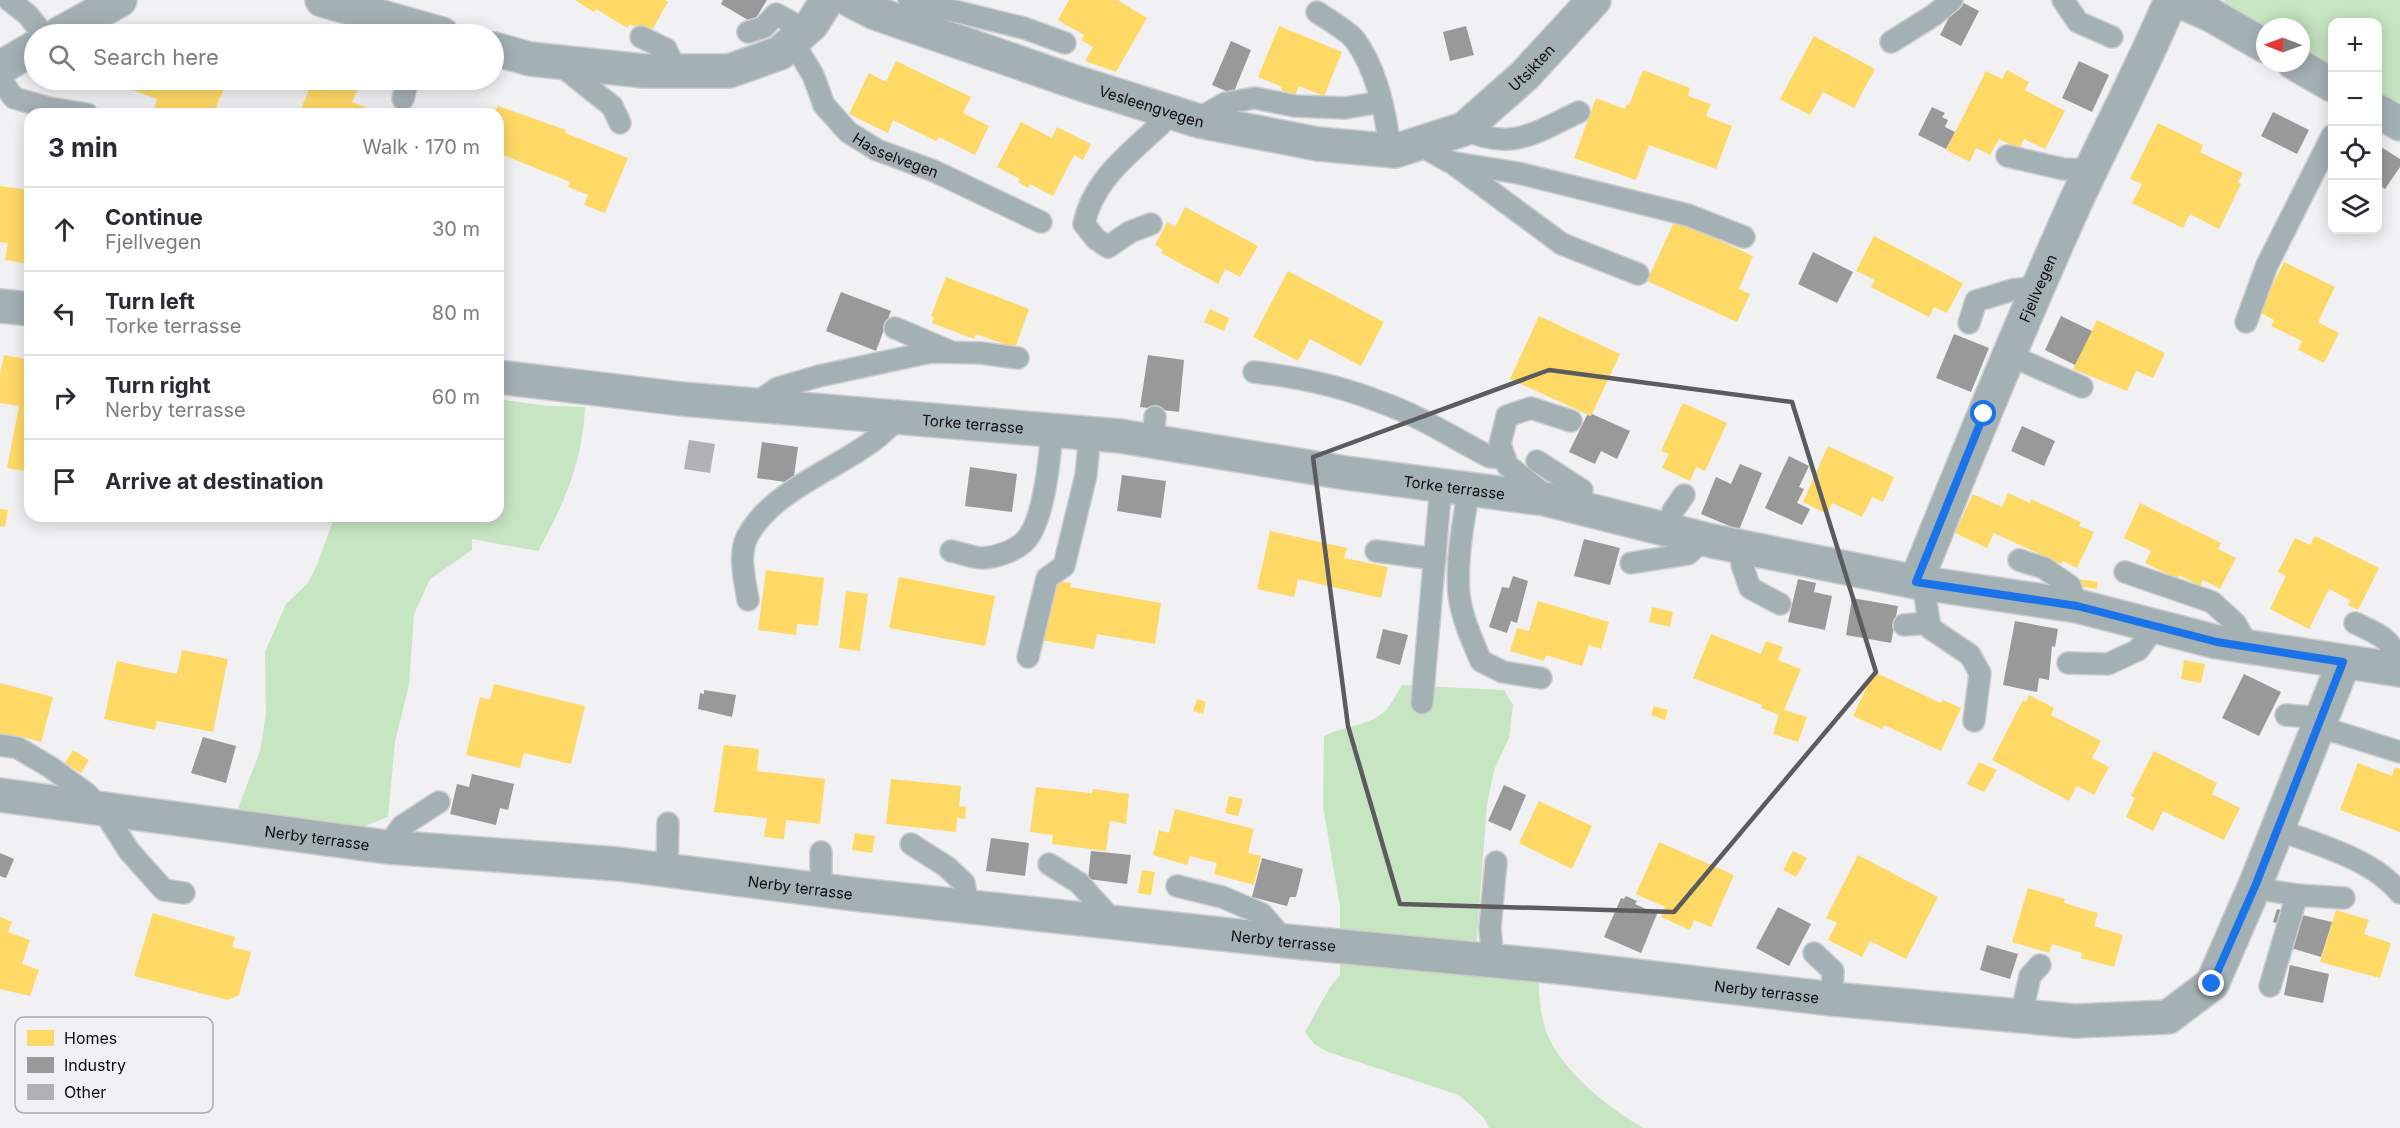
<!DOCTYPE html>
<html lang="en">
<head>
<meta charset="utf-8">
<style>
  body { margin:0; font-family:Inter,sans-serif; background:#f7f7f7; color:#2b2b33 }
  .controls { position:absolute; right:18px; top:18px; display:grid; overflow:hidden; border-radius:12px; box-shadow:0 3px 15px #0003 }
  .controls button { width:54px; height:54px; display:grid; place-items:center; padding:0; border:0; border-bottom:2px solid #e1e1e2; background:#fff; color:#2b2b33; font:30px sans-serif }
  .compass { position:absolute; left:2256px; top:18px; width:54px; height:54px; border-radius:50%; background:#fff; box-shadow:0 3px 15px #0003; rotate:271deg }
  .stop { position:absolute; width:18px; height:18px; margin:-14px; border:4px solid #1a73e8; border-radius:50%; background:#fff }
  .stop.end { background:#1a73e8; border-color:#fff; box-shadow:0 2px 6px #0008 }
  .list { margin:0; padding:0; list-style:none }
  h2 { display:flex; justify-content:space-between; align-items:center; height:78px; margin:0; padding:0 24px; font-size:26px }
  h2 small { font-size:20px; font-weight:400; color:#7c7c81 }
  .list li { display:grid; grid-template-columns:39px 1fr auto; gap:18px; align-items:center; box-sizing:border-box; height:84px; padding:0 24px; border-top:2px solid #e1e1e2 }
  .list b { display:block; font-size:22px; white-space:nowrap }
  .list p { margin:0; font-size:20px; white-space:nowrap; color:#7c7c81 }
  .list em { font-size:20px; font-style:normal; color:#7c7c81 }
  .icon { flex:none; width:33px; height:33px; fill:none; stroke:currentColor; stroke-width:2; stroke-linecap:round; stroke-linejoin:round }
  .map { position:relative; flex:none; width:2400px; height:1128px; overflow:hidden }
  .search { position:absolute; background:#fff; box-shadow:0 3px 15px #0003; left:24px; top:24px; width:480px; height:66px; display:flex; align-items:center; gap:15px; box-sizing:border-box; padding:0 21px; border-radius:33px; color:#7c7c81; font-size:22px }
  .panel { position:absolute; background:#fff; box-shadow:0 3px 15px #0003; left:24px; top:108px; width:480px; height:414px; border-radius:18px }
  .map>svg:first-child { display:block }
  .green { fill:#c6e5c1 }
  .homes { fill:#ffd966 }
  .industry { fill:#999 }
  .building { fill:#b1b1b3 }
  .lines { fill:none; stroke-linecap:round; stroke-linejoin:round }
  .lane-casing { stroke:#cdcdce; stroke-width:24 }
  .street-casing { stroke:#cdcdce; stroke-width:36 }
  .lane { stroke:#a3b0b4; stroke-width:21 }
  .street { stroke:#a3b0b4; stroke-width:33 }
  .route { stroke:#1a73e8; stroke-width:8 }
  .marked { fill:none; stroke:#5c5c5e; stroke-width:4.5; stroke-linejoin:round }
  .labels { text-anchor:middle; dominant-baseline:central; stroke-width:6; stroke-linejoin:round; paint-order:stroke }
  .street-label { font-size:15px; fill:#0c0c0e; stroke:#f0f0f5 }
  .key { fill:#f0f0f5; stroke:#acacb0; stroke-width:1.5 }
  .key-label { font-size:16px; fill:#0c0c0e }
</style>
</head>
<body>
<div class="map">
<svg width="2400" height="1128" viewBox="0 0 2400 1128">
  <rect width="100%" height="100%" fill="#f1f1f4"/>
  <g class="green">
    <path d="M2224 0H2400V108L2378 94V22H2332V67L2301 48V27C2267 27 2247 27 2224 0Z"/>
    <path d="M498 399 548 406 585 407C583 460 564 505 538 551L472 539V550L430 579 414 614 409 685 395 742 388 817 349 832 275 822 238 808 260 751 266 713 265 652 286 604 308 583 317 565 335 516H498Z"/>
    <path d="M1402 685 1504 690 1513 705 1509 738 1494 770 1487 805 1475 961 1538 967C1539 989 1539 1015 1548 1036 1563 1071 1610 1110 1644 1128H1489L1484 1118 1459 1095 1328 1052 1314 1044 1305 1032 1330 987 1340 975V907L1323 806 1324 736C1343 726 1371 726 1386 710 1392 703 1397 693 1402 685Z"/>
  </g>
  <g class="homes">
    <polygon points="575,0 665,0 668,2 649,35 630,24 627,28 596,9 594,12"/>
    <polygon points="1069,0 1117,0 1147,18 1116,72 1085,61 1093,47 1081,40 1084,35 1058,20"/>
    <polygon points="1279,26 1342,52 1324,96 1299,86 1295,96 1281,90 1282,87 1258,77"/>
    <polygon points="1814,36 1875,69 1854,108 1823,92 1810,115 1780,99"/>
    <polygon points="896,61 971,97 963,113 989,126 975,155 939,137 936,141 893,120 888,133 849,114 869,73 886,82"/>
    <polygon points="1643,70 1690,88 1688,96 1711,104 1706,116 1732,126 1716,169 1649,145 1636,180 1574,158 1596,98 1625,109 1627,104 1629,105"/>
    <polygon points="2007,70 2029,82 2025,90 2065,111 2045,149 2024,139 2019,149 1999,139 1990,155 1976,148 1970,162 1946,150 1986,71 2002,79"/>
    <polygon points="128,80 223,80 227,81 213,114 163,114 164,111 154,107 157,99 125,87"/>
    <polygon points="313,80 354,80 361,82 352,102 382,114 299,114"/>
    <polygon points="498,106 566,130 565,133 628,158 605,213 584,205 588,195 568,187 570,182 498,153 498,114 494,114"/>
    <polygon points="1021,122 1052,138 1057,127 1091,144 1083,160 1074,155 1053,196 1030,184 1028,188 1018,182 1020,179 997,167"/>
    <polygon points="2158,123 2203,145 2200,152 2243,173 2238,182 2241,184 2219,229 2190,214 2183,228 2132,203 2142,184 2130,179"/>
    <polygon points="0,186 30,190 29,264 5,260 8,243 0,242"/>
    <polygon points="1185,207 1258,246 1240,277 1225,269 1218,284 1161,253 1163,250 1155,245 1167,222 1175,227"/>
    <polygon points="1675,220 1753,256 1739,289 1750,294 1737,322 1647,281"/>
    <polygon points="1874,236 1963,283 1947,313 1934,307 1929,317 1871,287 1875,280 1856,271"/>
    <polygon points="2284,262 2335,287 2318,322 2339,333 2324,363 2298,350 2302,341 2271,326 2274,320 2259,312"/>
    <polygon points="1288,271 1384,322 1361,366 1310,339 1298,361 1253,337"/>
    <polygon points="946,277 1029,309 1015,348 976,334 974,339 932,323 934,318 931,316"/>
    <polygon points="1210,309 1229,318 1224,331 1204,322"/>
    <polygon points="1539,316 1620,354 1591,416 1510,379"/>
    <polygon points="2097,320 2165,353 2153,378 2136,371 2127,391 2073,369"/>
    <polygon points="4,355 30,360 30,472 7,468 19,406 0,403 0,376"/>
    <polygon points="1683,403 1727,423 1705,471 1696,467 1690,481 1662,468 1669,454 1661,451"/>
    <polygon points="1828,446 1894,477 1883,502 1872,497 1862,517 1832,503 1827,514 1803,502"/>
    <polygon points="2008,493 2030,503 2031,499 2081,522 2079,526 2094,532 2077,568 2063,561 2061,564 1994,533 1987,548 1955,533 1973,494 2002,507"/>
    <polygon points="2140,503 2221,543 2218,549 2236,558 2220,589 2203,580 2200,586 2179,575 2178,579 2145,563 2151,551 2124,538"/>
    <polygon points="0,509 8,510 5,527 0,526"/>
    <polygon points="1270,531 1347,548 1344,558 1388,567 1381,598 1298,579 1294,597 1257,589"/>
    <polygon points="2315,536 2379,568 2358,610 2348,605 2350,600 2329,589 2309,629 2270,609 2286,576 2278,572 2295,538 2310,545"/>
    <polygon points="766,570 824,578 818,626 797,624 796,635 758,630"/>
    <polygon points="899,577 995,596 985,646 889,628"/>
    <polygon points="2078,579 2098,582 2097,589 2077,586"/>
    <polygon points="1051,580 1071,583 1070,587 1161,603 1155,644 1097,634 1094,649 1040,640"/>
    <polygon points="846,591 868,594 860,651 839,648"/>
    <polygon points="1538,601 1609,622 1601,649 1589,645 1582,666 1546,655 1544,661 1510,651 1517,628 1529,631"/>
    <polygon points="1652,607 1673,612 1670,627 1649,622"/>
    <polygon points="1711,634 1761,654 1766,641 1783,647 1778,660 1801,669 1784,710 1807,717 1798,742 1773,734 1779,715 1761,708 1762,705 1693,678"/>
    <polygon points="182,650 228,659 213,732 157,721 155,730 104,719 117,661 177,674"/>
    <polygon points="2184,660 2205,664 2201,683 2181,679"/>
    <polygon points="1874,672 1941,703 1943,700 1961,708 1941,751 1884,725 1882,729 1853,716"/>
    <polygon points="0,683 53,697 41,742 19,736 17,743 0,739"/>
    <polygon points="494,684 585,706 571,764 524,753 520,768 466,755 480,697 490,700"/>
    <polygon points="2029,695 2054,708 2051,715 2101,741 2092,758 2109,767 2094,795 2077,786 2069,801 1992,760 2023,700 2026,702"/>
    <polygon points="1197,699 1206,702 1203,714 1193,711"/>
    <polygon points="1654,706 1668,710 1665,720 1651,715"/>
    <polygon points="724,745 759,749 757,771 825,779 820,824 786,820 784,839 764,837 767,818 714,812"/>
    <polygon points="73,750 89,760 81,773 65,763"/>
    <polygon points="2154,751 2217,783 2212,794 2240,808 2224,840 2163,811 2153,831 2126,817 2135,798 2131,796"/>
    <polygon points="1979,762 1997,770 1984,792 1967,784"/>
    <polygon points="2358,763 2392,776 2395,767 2400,769 2400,832 2340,810"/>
    <polygon points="891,779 961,786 959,806 966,807 965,819 957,818 956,832 886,824"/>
    <polygon points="1036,787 1091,793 1091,795 1093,789 1129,794 1126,824 1110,821 1106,851 1052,844 1053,835 1030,832"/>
    <polygon points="1229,796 1243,799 1238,816 1225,813"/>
    <polygon points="1539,801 1592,826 1572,869 1519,843"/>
    <polygon points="1175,809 1254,829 1248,853 1261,856 1254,885 1214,874 1217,863 1190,856 1187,865 1153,855 1159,830 1169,833"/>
    <polygon points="855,833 875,836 872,853 852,850"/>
    <polygon points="1659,842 1734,875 1711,927 1694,920 1690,930 1661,917 1665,907 1636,894"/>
    <polygon points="1793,851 1807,858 1796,877 1783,870"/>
    <polygon points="1858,855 1938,897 1906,959 1870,941 1862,957 1828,940 1837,923 1826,918"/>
    <polygon points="1142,870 1155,872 1151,895 1138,893"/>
    <polygon points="2028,888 2065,899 2064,903 2098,913 2094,926 2123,935 2114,967 2081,958 2082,953 2052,944 2049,953 2012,942"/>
    <polygon points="2336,910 2369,920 2364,934 2391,943 2380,978 2320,962"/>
    <polygon points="153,913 235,937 232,947 251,952 239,995 228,1000 134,976"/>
    <polygon points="0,917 12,922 8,932 30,940 22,964 39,970 30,996 0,989"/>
  </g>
  <g class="industry">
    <polygon points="723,0 767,0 753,23 721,4"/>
    <polygon points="1958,0 1979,11 1961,46 1940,35"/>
    <polygon points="1466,26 1474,55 1450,61 1443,32"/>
    <polygon points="1231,41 1251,50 1233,94 1212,85"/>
    <polygon points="2079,61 2109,75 2092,112 2062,98"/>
    <polygon points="1932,107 1945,113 1942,117 1948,120 1945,127 1955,132 1946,149 1918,135"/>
    <polygon points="2273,112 2309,130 2297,154 2261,136"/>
    <polygon points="2378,145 2400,159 2400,167 2385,189 2378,184"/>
    <polygon points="1813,252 1853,272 1837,303 1798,284"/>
    <polygon points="841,292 891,311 876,351 826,331"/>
    <polygon points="2061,316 2092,331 2075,365 2045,350"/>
    <polygon points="1954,334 1989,348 1971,392 1936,378"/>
    <polygon points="1148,355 1184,360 1179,412 1140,407"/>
    <polygon points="1592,414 1630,431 1617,459 1601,451 1595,464 1569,452 1587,415 1591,416"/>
    <polygon points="2022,426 2055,441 2044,466 2011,451"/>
    <polygon points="762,442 798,447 793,483 757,478"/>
    <polygon points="1789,456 1809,466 1799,487 1804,489 1797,503 1810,509 1802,525 1765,508"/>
    <polygon points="1740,464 1762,473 1739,530 1701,514 1716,477 1731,484"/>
    <polygon points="970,467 1017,474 1012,512 965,506"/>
    <polygon points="1122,475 1166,481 1161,518 1117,511"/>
    <polygon points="1584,539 1620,548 1610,585 1574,576"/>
    <polygon points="1513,576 1528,581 1517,623 1511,621 1507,633 1489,627 1502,587 1509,588"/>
    <polygon points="1798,579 1816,583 1814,592 1832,596 1825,630 1788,622"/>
    <polygon points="1852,598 1898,606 1891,643 1846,635"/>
    <polygon points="2015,621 2058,629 2055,647 2052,646 2049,680 2039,678 2037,692 2003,685"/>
    <polygon points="1383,629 1408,635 1400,665 1376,658"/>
    <polygon points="2244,674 2281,692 2259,736 2222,718"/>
    <polygon points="704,690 736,695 732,717 698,709 700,693 704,694"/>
    <polygon points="203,737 236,746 226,783 191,773"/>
    <polygon points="472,774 514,784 508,810 500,808 496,825 450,814 457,784 469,787"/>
    <polygon points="1504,785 1526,795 1511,831 1488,821"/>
    <polygon points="991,838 1029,843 1025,876 986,871"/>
    <polygon points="1091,851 1131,855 1127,884 1088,879"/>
    <polygon points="0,853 14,859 6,878 0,876"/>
    <polygon points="1262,858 1303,869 1296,897 1290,897 1287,906 1252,897"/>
    <polygon points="1626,896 1637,901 1635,904 1657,914 1641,953 1604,937 1621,898 1624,899"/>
    <polygon points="1778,907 1811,924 1789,966 1756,948"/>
    <polygon points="2277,909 2332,922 2321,957 2274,943 2280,924 2273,922"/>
    <polygon points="1987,945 2018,954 2010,979 1980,970"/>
    <polygon points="2290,965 2329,974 2323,1003 2284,995"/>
  </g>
  <polygon class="building" points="689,440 715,444 710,473 684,469"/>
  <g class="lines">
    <g class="lane-casing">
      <g id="lane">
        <polyline points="9,0 28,15 43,34"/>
        <polyline points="909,0 1024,28 1065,43"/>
        <polyline points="2063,0 2078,22 2112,37"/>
        <path d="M1317 12C1328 20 1346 29 1355 40 1377 70 1386 114 1390 150"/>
        <polyline points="748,32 764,27 776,14 805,30"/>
        <polyline points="641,37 666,49 676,71"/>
        <path id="s1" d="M793 42 813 75 824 105 848 132 877 150 934 171 1041 222"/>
        <polyline points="1891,42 1934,15 1952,0"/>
        <polyline points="559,64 612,106 620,123"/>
        <polyline points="0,79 14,98 49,108 87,114"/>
        <polyline points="403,99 408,80"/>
        <polyline points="1196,120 1226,103 1255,98 1295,106 1345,108 1381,102"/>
        <path d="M1464 129C1512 152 1536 132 1579 112"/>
        <polyline points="1418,144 1450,162 1518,173 1688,215 1744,237"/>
        <polyline points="2007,156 2063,169 2092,170"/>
        <polyline points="1455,165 1562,244 1638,274"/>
        <path d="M1151 224 1130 232 1108 247 1096 239 1084 224C1094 174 1140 147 1173 112"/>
        <polyline points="2246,322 2267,265 2332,136"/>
        <polyline points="1969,323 1976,301 2012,290 2039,287"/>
        <polyline points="895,328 949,351"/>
        <polyline points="2009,355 2082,387"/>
        <path d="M1254 372C1299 377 1341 386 1383 403 1420 416 1455 439 1490 457L1505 458"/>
        <polyline points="753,405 778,388 819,376 931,352 981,353 1018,358"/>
        <polyline points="1153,441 1155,417"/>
        <polyline points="1537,461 1582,490 1576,507"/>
        <path d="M1469 489C1463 523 1456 561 1459 595 1462 618 1472 640 1481 661L1503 672 1541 678"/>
        <polyline points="1550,499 1507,465 1500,444 1507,416 1531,408 1571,421"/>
        <polyline points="1669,530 1673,511 1684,495"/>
        <polyline points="1741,547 1742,565 1750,588 1780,604"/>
        <path d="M951 551C961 553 973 558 983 558 997 557 1015 551 1025 541 1044 522 1050 457 1052 430"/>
        <polyline points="1376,551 1435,559"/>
        <polyline points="2019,560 2044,568 2070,586 2077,606"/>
        <polyline points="1631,563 1688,554 1704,539"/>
        <polyline points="2125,572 2212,602 2235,623 2249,647"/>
        <polyline points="1923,583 1930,628 1970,655 1980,673 1974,721"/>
        <path d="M748 600C745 581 738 556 747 537 771 491 835 470 874 440 882 434 890 426 898 419"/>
        <path d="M2355 623C2382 636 2394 639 2400 670"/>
        <polyline points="1904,625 1929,623"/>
        <polyline points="1028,657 1047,578 1064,566 1086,475 1090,433"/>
        <polyline points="2068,663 2108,664 2138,650 2156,626"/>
        <polyline points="1422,703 1441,485"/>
        <polyline points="2286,715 2321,718"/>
        <polyline points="2317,726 2400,752"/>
        <polyline points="0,745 18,748 50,767 86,793 103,810 129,851 164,890 184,893"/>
        <path d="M2277 829C2317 845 2372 858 2400 893"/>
        <polyline points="911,844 947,867 964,883 968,906"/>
        <polyline points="387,847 402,826 439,802"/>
        <polyline points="1049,864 1079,883 1113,921"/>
        <polyline points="667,871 668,823"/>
        <polyline points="1177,886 1222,897 1262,914 1285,941"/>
        <polyline points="2254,888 2297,895 2344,898"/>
        <polyline points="821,890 821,852"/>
        <polyline points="1814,953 1833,971 1832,999"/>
        <polyline points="1493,961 1490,928 1496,862"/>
        <polyline points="2270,986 2297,895"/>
        <polyline points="2021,1016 2030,976 2040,965"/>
      </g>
    </g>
    <g class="street-casing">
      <g id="street">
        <polyline points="322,0 442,34"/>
        <path id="s2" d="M850 0 875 13 1078 83 1199 121 1318 144 1395 151 1464 129 1525 75 1594 0"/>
        <polyline points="2177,0 2211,15 2265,46"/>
        <polyline points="59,34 120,0"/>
        <polyline points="494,49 530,59 644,71 729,71 780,53 812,24 827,0"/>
        <polyline points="2294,63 2332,85"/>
        <polyline points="0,68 34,48"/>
        <polyline points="2378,111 2400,124"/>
        <polyline points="0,306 30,309"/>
        <path id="s3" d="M498 377 682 399 1120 436 1346 473 1545 499 1712 541 1916 582 2077 606 2217 642 2400 670"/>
        <path id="s4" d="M1916 582C1967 455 2019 327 2076 201 2107 134 2142 69 2171 0"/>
        <path id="s5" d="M0 795 387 847 618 864 861 895 1295 942 1559 967 1832 999 2075 1021 2168 1017 2212 984 2256 883 2344 662"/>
      </g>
    </g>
    <use href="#lane" class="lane"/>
    <use href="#street" class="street"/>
  </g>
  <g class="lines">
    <polyline class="route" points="1984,414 1916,582 2077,606 2217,642 2343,662 2256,884 2212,984"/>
  </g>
  <path class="marked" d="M1549 370 1792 402 1876 672 1674 912 1400 904 1348 726 1313 457Z"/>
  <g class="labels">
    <g class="street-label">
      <text stroke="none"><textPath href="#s2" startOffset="732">Utsikten</textPath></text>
      <text stroke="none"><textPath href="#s2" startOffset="320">Vesleengvegen</textPath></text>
      <text stroke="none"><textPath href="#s1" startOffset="160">Hasselvegen</textPath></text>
      <text stroke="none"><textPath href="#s4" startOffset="318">Fjellvegen</textPath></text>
      <text stroke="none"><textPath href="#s3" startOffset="477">Torke terrasse</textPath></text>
      <text stroke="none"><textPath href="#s3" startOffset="963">Torke terrasse</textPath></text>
      <text stroke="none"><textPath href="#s5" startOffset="320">Nerby terrasse</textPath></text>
      <text stroke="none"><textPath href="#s5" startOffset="806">Nerby terrasse</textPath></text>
      <text stroke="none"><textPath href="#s5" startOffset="1292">Nerby terrasse</textPath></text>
      <text stroke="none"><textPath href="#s5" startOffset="1778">Nerby terrasse</textPath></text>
    </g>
  </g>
  <rect x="15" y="1017" width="198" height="96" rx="9" class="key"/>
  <rect x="27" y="1030" width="27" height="16" fill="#ffd966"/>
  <rect x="27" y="1057" width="27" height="16" fill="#999"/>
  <rect x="27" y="1084" width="27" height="16" fill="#b1b1b3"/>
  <g class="key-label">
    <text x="64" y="1044">Homes</text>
    <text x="64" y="1071">Industry</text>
    <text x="64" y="1098">Other</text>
  </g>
</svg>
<div class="controls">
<button>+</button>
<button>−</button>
<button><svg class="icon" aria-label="locate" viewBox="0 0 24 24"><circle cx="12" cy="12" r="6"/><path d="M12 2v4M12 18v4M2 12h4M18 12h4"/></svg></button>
<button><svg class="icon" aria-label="layers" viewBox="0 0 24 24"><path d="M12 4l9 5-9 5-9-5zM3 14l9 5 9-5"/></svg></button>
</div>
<svg class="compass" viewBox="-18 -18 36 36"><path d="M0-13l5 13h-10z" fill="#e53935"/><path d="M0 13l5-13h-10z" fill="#7c7c81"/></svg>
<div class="stop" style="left:1984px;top:414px"></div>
<div class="stop end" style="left:2212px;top:984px"></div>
<div class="search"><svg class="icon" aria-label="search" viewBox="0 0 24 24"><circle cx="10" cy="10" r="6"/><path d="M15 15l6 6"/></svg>Search here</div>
<section class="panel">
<h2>3 min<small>Walk · 170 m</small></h2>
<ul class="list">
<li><svg class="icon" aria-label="ahead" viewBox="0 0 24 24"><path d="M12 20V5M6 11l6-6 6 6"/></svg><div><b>Continue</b><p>Fjellvegen</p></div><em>30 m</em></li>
<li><svg class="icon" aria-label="left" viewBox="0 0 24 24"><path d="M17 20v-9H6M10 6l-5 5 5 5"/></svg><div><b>Turn left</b><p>Torke terrasse</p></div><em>80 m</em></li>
<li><svg class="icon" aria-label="right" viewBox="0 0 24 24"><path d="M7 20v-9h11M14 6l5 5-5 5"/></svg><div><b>Turn right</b><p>Nerby terrasse</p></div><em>60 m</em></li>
<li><svg class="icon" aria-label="arrive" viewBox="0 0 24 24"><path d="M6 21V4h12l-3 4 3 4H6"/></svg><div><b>Arrive at destination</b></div></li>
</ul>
</section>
</div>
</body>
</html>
